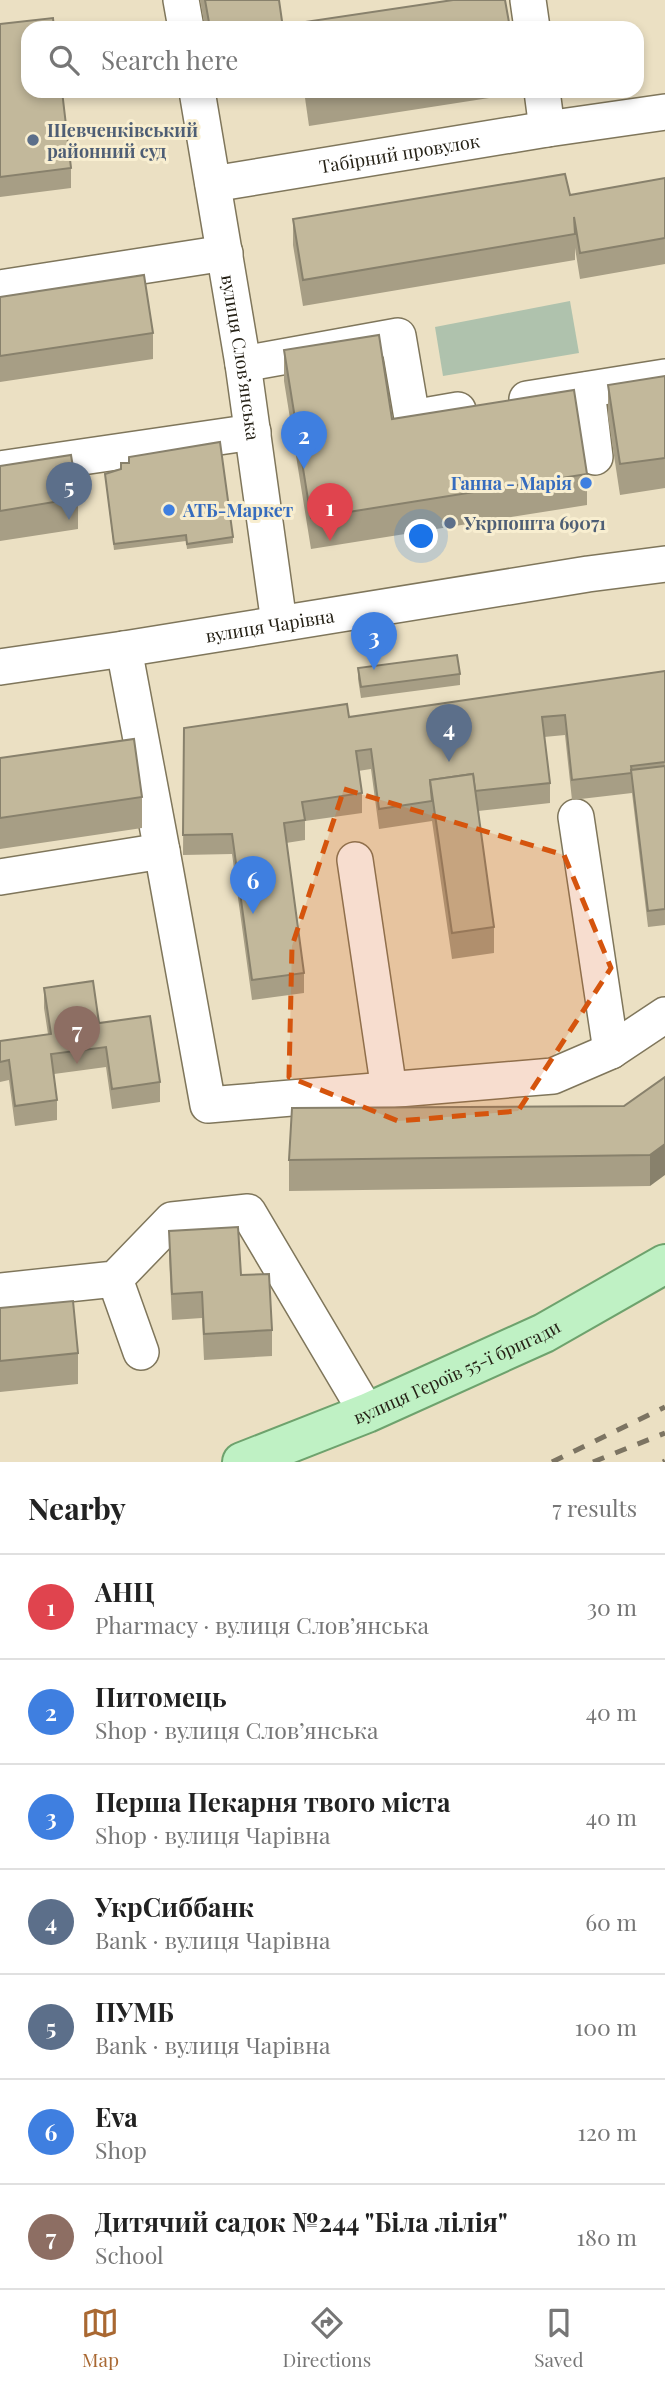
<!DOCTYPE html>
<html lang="en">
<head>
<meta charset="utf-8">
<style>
  body { margin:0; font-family:"Playfair Display",serif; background:#f6f6f6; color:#222 }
  .you { position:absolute; left:422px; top:537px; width:24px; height:24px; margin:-18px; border:5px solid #fff; border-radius:50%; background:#1a73e8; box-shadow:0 0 0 10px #1a73e833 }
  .badge { display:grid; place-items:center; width:46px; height:46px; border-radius:50%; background:#a96832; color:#fff; font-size:23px; font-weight:700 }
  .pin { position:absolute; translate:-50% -58px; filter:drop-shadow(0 2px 4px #0008) }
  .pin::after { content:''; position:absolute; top:37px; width:24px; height:21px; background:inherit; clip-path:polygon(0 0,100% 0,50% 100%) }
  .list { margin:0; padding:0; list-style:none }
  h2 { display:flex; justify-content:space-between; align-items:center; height:91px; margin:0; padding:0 28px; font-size:30px }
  h2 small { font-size:23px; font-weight:400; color:#767676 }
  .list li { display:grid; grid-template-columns:46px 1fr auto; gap:21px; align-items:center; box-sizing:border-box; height:105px; padding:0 28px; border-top:2px solid #e0e0e0 }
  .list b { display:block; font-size:26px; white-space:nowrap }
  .list p { margin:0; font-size:23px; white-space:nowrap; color:#767676 }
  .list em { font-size:23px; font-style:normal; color:#767676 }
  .icon { flex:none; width:38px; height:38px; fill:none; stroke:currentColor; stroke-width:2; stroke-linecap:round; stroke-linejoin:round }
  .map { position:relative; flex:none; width:665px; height:1462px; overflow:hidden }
  .search { position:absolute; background:#fff; box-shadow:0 4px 10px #0003; left:21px; right:21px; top:21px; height:77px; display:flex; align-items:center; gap:18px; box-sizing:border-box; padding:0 24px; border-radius:21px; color:#767676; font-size:26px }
  .sheet { height:826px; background:#fff }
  nav { display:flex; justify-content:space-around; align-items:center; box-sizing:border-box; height:98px; border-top:2px solid #e0e0e0; background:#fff; font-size:19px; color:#767676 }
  nav a { display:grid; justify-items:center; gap:4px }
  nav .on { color:#a96832 }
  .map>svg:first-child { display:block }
  .green { fill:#afc2ad }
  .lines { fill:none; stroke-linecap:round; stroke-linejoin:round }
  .minor-casing { stroke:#7f765b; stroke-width:38 }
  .major-casing { stroke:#6ea26d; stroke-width:42 }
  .minor { stroke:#fff; stroke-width:35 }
  .major { stroke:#bff1c4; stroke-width:38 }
  .rail { stroke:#7c7462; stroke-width:5; stroke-dasharray:12 12; stroke-linecap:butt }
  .wall { fill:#a79e85 }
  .shaded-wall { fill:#88816c }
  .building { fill:#c2b89b; stroke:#88816c; stroke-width:2 }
  .marked { fill:#d5540d; fill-opacity:0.2; stroke:#d5540d; stroke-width:5; stroke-dasharray:14 9; stroke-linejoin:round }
  .service-dot { fill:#5c6f8a; stroke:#f8eed0; stroke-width:2.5 }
  .shop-dot { fill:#3f7fe0; stroke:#f8eed0; stroke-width:2.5 }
  .labels { text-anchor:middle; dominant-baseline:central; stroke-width:6; stroke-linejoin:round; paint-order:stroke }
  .service-label { font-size:18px; font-weight:bold; fill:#4e5e75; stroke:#f8eed0; text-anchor:start }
  .street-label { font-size:18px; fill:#262217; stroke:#f8eed0 }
  .shop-label { font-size:18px; font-weight:bold; fill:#366cbe; stroke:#f8eed0; text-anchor:end }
</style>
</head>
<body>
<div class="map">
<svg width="665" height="1462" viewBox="0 0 665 1462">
  <rect width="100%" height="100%" fill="#ebe0c3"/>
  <polygon class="green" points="570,301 579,353 443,376 435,327"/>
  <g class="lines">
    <g class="minor-casing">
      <g id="minor">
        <polyline points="181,0 186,28"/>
        <polyline points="528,0 532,28"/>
        <path id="s1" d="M197 91 243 364 279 623"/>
        <polyline points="542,91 547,129"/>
        <path id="s2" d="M213 184 547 129 665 112"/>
        <polyline points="0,288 225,253"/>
        <polyline points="243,364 398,336 412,418 458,410"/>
        <polyline points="587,390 595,457"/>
        <polyline points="527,399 665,377"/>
        <polyline points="0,469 253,432"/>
        <polyline points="124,649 162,851"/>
        <path id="s3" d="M0 667 124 649 588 574 665 564"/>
        <polyline points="576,817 611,1051"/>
        <polyline points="355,860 389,1090"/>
        <polyline points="0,877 162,851 208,1105 553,1076 611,1051 665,1015"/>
        <polyline points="115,1279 141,1352"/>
        <polyline points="0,1291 115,1279 172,1220 248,1212 367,1413"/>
      </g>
    </g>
    <g class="major-casing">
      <g id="major">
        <path id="s4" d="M242 1462 367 1413 544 1333 665 1264"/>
      </g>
    </g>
    <use href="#minor" class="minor"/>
    <use href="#major" class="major"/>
    <g class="rail">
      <polyline points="552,1462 665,1407"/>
      <polyline points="593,1462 665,1433"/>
      <polyline points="663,1462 665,1461"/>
    </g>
  </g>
  <g class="wall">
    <polygon points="200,0 279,0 283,28 205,28"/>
    <polygon points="0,24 71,168 71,188 0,197"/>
    <polygon points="304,91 515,91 515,94 309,126"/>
    <polygon points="665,178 665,264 580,279 575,248 575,260 303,306 293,245 293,219 570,195"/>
    <polygon points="0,297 153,333 153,359 0,382"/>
    <polygon points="284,350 392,419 587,474 587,505 311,549 284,381"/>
    <polygon points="665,376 665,488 620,495 608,416 608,385"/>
    <polygon points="0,466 78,498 78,529 0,541"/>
    <polygon points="105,474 233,537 233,543 187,549 186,541 114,550"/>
    <polygon points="358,668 460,674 460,685 361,698 358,679"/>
    <polygon points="665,671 665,925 648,927 632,793 572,800 565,735 544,737 550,783 550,803 478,811 494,927 494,953 452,959 432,821 379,829 371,769 358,771 362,793 362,813 305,821 305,840 286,843 304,973 304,993 252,1000 232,854 183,855 184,728 349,717"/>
    <polygon points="0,758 142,797 142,828 0,849"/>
    <polygon points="44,988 99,1023 160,1082 160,1102 112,1109 106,1067 54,1074 57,1100 57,1120 15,1126 9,1080 0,1082 0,1041 48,1034 44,1008"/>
    <polygon points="665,1077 650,1186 289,1191 289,1160 624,1106"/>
    <polygon points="169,1231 241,1275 272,1330 272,1356 204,1360 202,1318 172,1320 169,1257"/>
    <polygon points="0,1308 78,1353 78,1384 0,1392"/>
  </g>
  <polygon class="shaded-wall" points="665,1144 665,1175 650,1186 650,1155"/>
  <g class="building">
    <polygon points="205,0 279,0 283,28 210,28"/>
    <polygon points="453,0 505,0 510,28 299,28 298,23"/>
    <polygon points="53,18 54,28 28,28 28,91 62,91 71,168 0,177 0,24"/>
    <polygon points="309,91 335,91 309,95"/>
    <polygon points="565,174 570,195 665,178 665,238 580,253 574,217 575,234 303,280 293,219"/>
    <polygon points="144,275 153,333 0,356 0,297"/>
    <polygon points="379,335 392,419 574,390 587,474 311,518 284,350"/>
    <polygon points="665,376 665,458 620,464 608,385"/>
    <polygon points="220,442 233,537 187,544 186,535 114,544 105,474 121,469 121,463 129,463 129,457"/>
    <polygon points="71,455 78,498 0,511 0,466"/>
    <polygon points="457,655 460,674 361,687 358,668"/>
    <polygon points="665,671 665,762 631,766 632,773 572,780 565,715 542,717 550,783 475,791 473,774 430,780 432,801 379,809 371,749 356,751 362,793 302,802 305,820 284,823 304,973 252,980 232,834 183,835 184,728 347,704 349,717"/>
    <polygon points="134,739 142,797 0,818 0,758"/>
    <polygon points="665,766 665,909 648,911 631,770"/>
    <polygon points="473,774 494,927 452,933 430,780"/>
    <polygon points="93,981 99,1023 150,1016 160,1082 112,1089 106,1047 51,1054 57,1100 15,1106 9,1060 0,1062 0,1041 51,1034 44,988"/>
    <polygon points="665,1077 665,1144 650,1155 289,1160 292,1108 624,1106"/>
    <polygon points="238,1227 241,1275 269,1274 272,1330 204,1334 202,1292 172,1294 169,1231"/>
    <polygon points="73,1301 78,1353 0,1361 0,1308"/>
  </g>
  <path class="marked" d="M344 789 564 855 611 968 518 1111 398 1121 289 1077 292 946Z"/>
  <g class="service-dot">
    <circle cx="33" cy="140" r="7"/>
    <circle cx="450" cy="523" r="7"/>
  </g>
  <g class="shop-dot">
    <circle cx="586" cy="483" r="7"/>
    <circle cx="169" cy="510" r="7"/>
  </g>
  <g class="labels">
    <g class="service-label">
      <text x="47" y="130">Шевченківський<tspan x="47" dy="21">районний суд</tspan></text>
      <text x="464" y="523">Укрпошта 69071</text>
    </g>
    <g class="street-label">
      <text stroke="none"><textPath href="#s2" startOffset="189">Табірний провулок</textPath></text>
      <text stroke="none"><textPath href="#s1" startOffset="270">вулиця Слов’янська</textPath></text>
      <text stroke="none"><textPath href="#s3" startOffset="273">вулиця Чарівна</textPath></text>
      <text stroke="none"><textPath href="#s4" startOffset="233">вулиця Героїв 55-ї бригади</textPath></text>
    </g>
    <g class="shop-label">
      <text x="572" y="483">Ганна - Марія</text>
      <text x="183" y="510" text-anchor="start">АТБ-Маркет</text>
    </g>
  </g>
</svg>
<div class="you"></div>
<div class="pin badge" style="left:330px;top:541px;background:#e0444e">1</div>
<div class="pin badge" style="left:304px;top:469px;background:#3f7fe0">2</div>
<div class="pin badge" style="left:374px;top:670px;background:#3f7fe0">3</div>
<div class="pin badge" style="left:449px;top:762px;background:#5c6f8a">4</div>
<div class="pin badge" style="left:69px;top:520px;background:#5c6f8a">5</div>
<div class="pin badge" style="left:253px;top:914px;background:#3f7fe0">6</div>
<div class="pin badge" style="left:77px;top:1064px;background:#8d6e63">7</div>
<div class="search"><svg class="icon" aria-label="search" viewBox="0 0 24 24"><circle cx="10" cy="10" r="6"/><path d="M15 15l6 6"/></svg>Search here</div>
</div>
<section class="sheet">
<h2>Nearby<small>7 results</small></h2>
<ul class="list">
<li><span class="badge" style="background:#e0444e">1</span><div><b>АНЦ</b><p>Pharmacy · вулиця Слов’янська</p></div><em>30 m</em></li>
<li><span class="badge" style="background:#3f7fe0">2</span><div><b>Питомець</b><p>Shop · вулиця Слов’янська</p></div><em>40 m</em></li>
<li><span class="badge" style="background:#3f7fe0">3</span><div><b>Перша Пекарня твого міста</b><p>Shop · вулиця Чарівна</p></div><em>40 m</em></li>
<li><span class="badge" style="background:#5c6f8a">4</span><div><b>УкрСиббанк</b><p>Bank · вулиця Чарівна</p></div><em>60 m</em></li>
<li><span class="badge" style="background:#5c6f8a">5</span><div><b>ПУМБ</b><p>Bank · вулиця Чарівна</p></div><em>100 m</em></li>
<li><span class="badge" style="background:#3f7fe0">6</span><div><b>Eva</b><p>Shop</p></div><em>120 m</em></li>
<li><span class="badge" style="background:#8d6e63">7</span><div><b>Дитячий садок №244 &quot;Біла лілія&quot;</b><p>School</p></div><em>180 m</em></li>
</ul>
</section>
<nav>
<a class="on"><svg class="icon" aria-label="map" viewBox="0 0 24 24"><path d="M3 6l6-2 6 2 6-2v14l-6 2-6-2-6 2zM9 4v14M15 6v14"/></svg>Map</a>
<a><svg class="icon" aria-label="directions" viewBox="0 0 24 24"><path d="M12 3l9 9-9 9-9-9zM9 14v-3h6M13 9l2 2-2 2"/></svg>Directions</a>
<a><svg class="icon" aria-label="saved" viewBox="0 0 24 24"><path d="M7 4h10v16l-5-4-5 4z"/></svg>Saved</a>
</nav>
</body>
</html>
